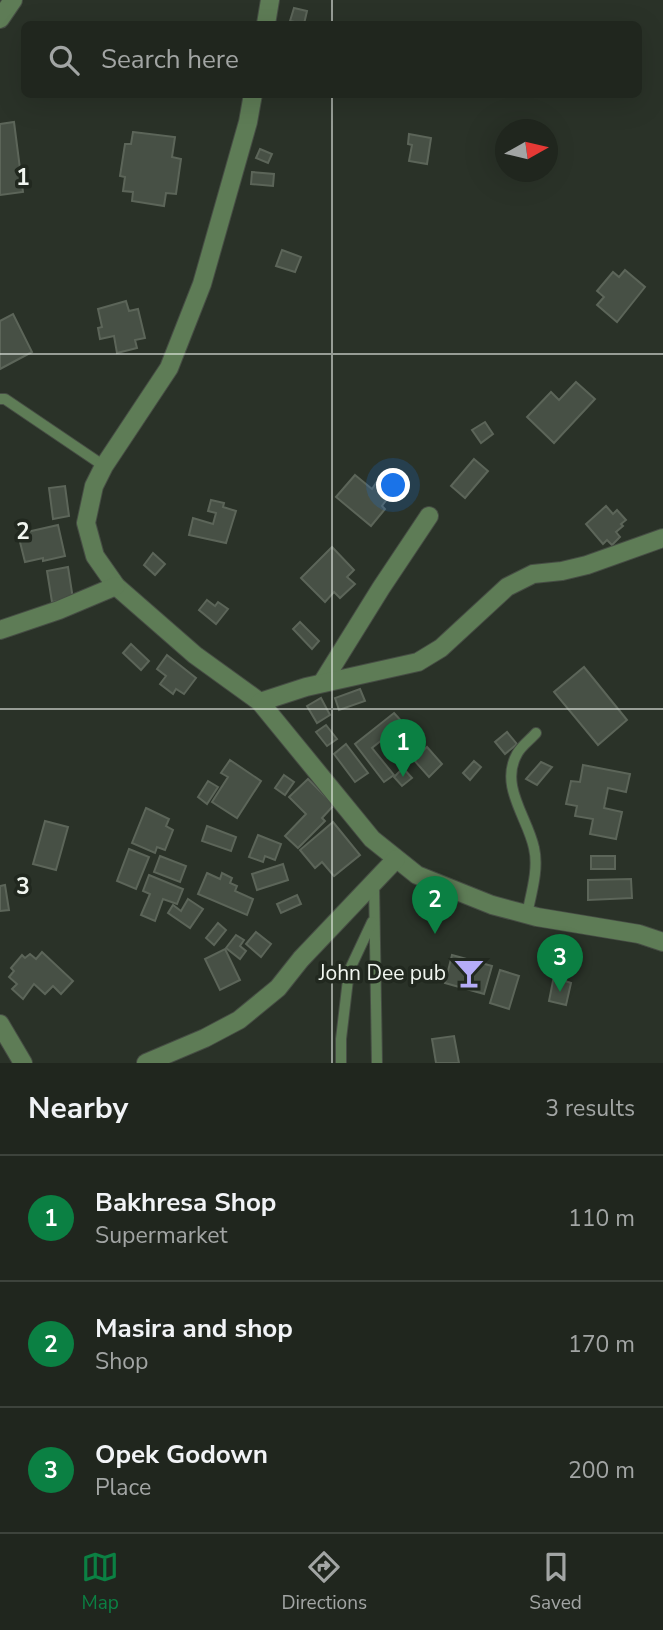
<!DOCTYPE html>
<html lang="en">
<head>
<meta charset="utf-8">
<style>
  body { margin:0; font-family:"Nunito Sans",sans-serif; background:#282e27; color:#f1f3f6 }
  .compass { position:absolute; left:495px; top:119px; width:63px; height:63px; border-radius:50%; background:#20261e; box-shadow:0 7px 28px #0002; rotate:82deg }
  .you { position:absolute; left:394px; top:486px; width:24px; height:24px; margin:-18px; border:5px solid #fff; border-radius:50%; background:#1a73e8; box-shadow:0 0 0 10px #1a73e833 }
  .badge { display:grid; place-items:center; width:46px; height:46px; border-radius:50%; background:#0b8043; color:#fff; font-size:23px; font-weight:700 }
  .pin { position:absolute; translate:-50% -58px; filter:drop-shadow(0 2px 4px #0008) }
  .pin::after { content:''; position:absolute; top:37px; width:24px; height:21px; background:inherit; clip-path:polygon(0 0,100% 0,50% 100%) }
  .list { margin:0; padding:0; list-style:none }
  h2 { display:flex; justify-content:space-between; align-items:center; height:91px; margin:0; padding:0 28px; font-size:30px }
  h2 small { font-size:23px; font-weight:400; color:#a2a5a4 }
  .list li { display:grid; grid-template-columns:46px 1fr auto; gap:21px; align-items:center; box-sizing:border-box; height:126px; padding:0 28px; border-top:2px solid #3d433c }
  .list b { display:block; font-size:26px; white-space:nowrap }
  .list p { margin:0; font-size:23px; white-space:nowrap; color:#a2a5a4 }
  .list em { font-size:23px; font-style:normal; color:#a2a5a4 }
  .icon { flex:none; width:38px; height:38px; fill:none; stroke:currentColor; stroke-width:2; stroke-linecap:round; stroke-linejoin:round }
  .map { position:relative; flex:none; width:663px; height:1063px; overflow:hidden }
  .search { position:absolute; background:#20261e; box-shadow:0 7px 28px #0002; left:21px; right:21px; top:21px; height:77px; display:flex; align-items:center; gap:18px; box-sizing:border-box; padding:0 24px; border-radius:10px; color:#a2a5a4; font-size:26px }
  .sheet { height:469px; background:#20261e }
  nav { display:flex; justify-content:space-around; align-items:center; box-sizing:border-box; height:98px; border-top:2px solid #3d433c; background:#20261e; font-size:19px; color:#a2a5a4 }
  nav a { display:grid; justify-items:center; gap:4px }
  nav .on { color:#0b8043 }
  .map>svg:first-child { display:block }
  .building { fill:#475045; stroke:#5c6559; stroke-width:2 }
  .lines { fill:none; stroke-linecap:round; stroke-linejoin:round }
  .lane-casing { stroke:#464d44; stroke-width:12 }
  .street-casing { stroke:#464d44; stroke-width:20 }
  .lane { stroke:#5e7c56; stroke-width:10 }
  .street { stroke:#5e7c56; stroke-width:18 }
  .grid { fill:none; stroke:#f1f6f0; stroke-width:2; stroke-opacity:0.55 }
  .labels { text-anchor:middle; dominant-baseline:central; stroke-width:7; stroke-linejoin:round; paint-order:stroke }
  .poi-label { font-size:21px; fill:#f1f6f0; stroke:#21281f; text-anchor:end }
  .grid-label { font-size:23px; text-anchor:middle; font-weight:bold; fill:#f1f6f0; stroke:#21281f; stroke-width:7; stroke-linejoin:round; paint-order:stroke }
</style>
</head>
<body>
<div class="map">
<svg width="663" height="1063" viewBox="0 0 663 1063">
  <rect width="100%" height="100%" fill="#2a3228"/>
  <g class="building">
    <polygon points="294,8 307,11 304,24 290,21"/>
    <polygon points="14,122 23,192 0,195 0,124"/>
    <polygon points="133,132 175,137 172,157 181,159 176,194 166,193 164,206 132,201 133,192 123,191 125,177 120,176 125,144 131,144"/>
    <polygon points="409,134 431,138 427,164 409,161 412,145 408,144"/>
    <polygon points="260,149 272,154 268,163 256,158"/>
    <polygon points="252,172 274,174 273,186 251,184"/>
    <polygon points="282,250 301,257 295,272 276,266"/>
    <polygon points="625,270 645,287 617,322 597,305 604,297 597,291 613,272 619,277"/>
    <polygon points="126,301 129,311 138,309 145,338 135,340 137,348 117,353 114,336 100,339 98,328 102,327 98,309"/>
    <polygon points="13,314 32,352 0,369 0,321"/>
    <polygon points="576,382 595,399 554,443 527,417 551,392 559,400"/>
    <polygon points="485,422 493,434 481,443 472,430"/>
    <polygon points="474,459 488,471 465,498 451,486"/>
    <polygon points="355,475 372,489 376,483 390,495 382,506 385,509 371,526 336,497"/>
    <polygon points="65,486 69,516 53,519 49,488"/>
    <polygon points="211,500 224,503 223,507 236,511 226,543 189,535 193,518 213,524 216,513 208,511"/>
    <polygon points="606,506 613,514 617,510 626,520 621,524 623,526 616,532 620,537 612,545 607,540 603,544 586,524"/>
    <polygon points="58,525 65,556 43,561 43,558 25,562 18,534"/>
    <polygon points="332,547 354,570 347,577 355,584 340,598 334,592 325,602 301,578"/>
    <polygon points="153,553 165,564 155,575 144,565"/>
    <polygon points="68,567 73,599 52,602 47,571"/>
    <polygon points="207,600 215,606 218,602 228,609 216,624 199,610"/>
    <polygon points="300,622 319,641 312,649 293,629"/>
    <polygon points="131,644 149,661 141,670 123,653"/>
    <polygon points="167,655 196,678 184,694 176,689 173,694 160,684 166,676 157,669"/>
    <polygon points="584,667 627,720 598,745 554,692"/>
    <polygon points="360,689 365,701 339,710 335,698"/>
    <polygon points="321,698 330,715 317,723 307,706"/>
    <polygon points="394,713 403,723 372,748 394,775 384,782 355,744"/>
    <polygon points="326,725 337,739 327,746 316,732"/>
    <polygon points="507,732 517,744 505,754 495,742"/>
    <polygon points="346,744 368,773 355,782 334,754"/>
    <polygon points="427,747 442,764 429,777 413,759"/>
    <polygon points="230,760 261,781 237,818 212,802 228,777 221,773"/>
    <polygon points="474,761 481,767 470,780 463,773"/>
    <polygon points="541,762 552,767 537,785 526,779"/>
    <polygon points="583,765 630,774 626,792 608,788 604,808 622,812 616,839 590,834 593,819 575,816 577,806 566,804 571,781 580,782"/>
    <polygon points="403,768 412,778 402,786 394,777"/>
    <polygon points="284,775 294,782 285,795 275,788"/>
    <polygon points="308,779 334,805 322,818 325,821 298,848 285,836 306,814 289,797"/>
    <polygon points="208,781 218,787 207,804 198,797"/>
    <polygon points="146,808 169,819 166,826 173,830 165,850 157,847 155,853 132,843"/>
    <polygon points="45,821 68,827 56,870 33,864"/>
    <polygon points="333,822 360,855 334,876 322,862 315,868 300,850"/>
    <polygon points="207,826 236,837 231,851 202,841"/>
    <polygon points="258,835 281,844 275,860 265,856 263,862 249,857"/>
    <polygon points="129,849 149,857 136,889 117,881"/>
    <polygon points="160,856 186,866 180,882 154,872"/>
    <rect x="591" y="856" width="24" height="13"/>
    <polygon points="283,864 288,880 257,890 252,874"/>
    <polygon points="207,873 220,879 222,873 232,878 230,883 237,886 235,891 253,899 247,915 198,894"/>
    <polygon points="149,875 183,889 177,904 163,899 155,921 141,915 150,894 143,891"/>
    <polygon points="631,879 632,898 588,900 588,880"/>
    <polygon points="5,885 9,910 0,911 0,886"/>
    <polygon points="297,895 301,904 281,913 277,904"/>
    <polygon points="188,899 203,909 190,928 168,913 173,905 181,911"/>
    <polygon points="218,923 226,930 214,945 206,938"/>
    <polygon points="256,932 271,944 261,957 246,944"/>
    <polygon points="236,935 244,940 240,946 246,951 240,959 226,948"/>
    <polygon points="225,949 240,980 220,990 205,959"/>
    <polygon points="42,952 73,981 61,994 53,986 45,994 34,984 23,999 12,989 17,984 9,977 14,971 11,968 22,955 25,958 30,954 36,959"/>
    <polygon points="452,955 492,966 484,994 445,983"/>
    <polygon points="500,970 519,976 509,1009 490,1003"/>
    <polygon points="554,976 566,978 565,981 571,983 566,1005 549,1001"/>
    <polygon points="454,1036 459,1063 436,1063 432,1039"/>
  </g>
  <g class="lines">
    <g class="lane-casing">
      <g id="lane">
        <polyline points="0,399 5,399 104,466"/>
        <polyline points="374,882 377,1063"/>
        <path d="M527 914C531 894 539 869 534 848 528 818 499 786 517 754 521 746 530 740 536 733"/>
        <polyline points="341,1063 341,1039 349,971 372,922"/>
      </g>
    </g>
    <g class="street-casing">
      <g id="street">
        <polyline points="0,19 13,0"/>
        <polyline points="266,24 270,0"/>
        <polyline points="253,94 248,122 202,284 169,368 104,466 94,486 86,523 95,556 116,586 195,655 260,702 372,839 417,875 492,905 537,917 639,934 663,942"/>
        <polyline points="0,630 59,610 116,586"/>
        <polyline points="322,683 381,588 429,516"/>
        <polyline points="260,702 306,687 418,662 441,648 507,587 533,574 562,571 587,565 663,538"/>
        <polyline points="0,1024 23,1063"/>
        <polyline points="146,1063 205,1038 239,1020 278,988 301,959 396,859"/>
      </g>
    </g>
    <use href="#lane" class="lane"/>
    <use href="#street" class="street"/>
  </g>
  <path class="grid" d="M332 0V24M332 94V1063M0 354H663M0 709H663"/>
  <defs>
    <g id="bar-bare" transform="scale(2.415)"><path d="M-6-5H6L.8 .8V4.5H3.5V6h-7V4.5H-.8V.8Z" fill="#b5acf8" stroke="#21281f" stroke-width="2.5" paint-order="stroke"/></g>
  </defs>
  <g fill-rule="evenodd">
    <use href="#bar-bare" x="469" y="973"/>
  </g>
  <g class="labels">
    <g class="poi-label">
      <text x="446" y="973">John Dee pub</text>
    </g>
  </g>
  <g class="grid-label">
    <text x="23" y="185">1</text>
    <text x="23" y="539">2</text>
    <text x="23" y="894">3</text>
  </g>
</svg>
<svg class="compass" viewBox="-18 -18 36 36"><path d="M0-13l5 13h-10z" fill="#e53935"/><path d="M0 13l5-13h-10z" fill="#a2a5a4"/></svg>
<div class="you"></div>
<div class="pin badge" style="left:403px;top:777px">1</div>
<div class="pin badge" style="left:435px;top:934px">2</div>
<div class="pin badge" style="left:560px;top:992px">3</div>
<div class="search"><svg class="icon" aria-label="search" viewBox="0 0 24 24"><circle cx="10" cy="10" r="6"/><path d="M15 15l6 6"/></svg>Search here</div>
</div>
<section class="sheet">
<h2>Nearby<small>3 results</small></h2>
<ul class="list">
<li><span class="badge">1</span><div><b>Bakhresa Shop</b><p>Supermarket</p></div><em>110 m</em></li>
<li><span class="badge">2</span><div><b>Masira and shop</b><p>Shop</p></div><em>170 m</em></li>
<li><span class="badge">3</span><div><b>Opek Godown</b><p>Place</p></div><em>200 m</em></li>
</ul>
</section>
<nav>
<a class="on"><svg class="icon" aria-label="map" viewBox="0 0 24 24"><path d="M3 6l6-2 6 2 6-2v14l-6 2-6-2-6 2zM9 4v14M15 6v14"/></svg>Map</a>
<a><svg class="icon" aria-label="directions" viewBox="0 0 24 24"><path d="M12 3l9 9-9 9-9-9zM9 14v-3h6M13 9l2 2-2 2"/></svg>Directions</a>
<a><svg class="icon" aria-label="saved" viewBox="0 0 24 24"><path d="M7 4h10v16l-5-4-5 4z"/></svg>Saved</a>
</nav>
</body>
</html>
